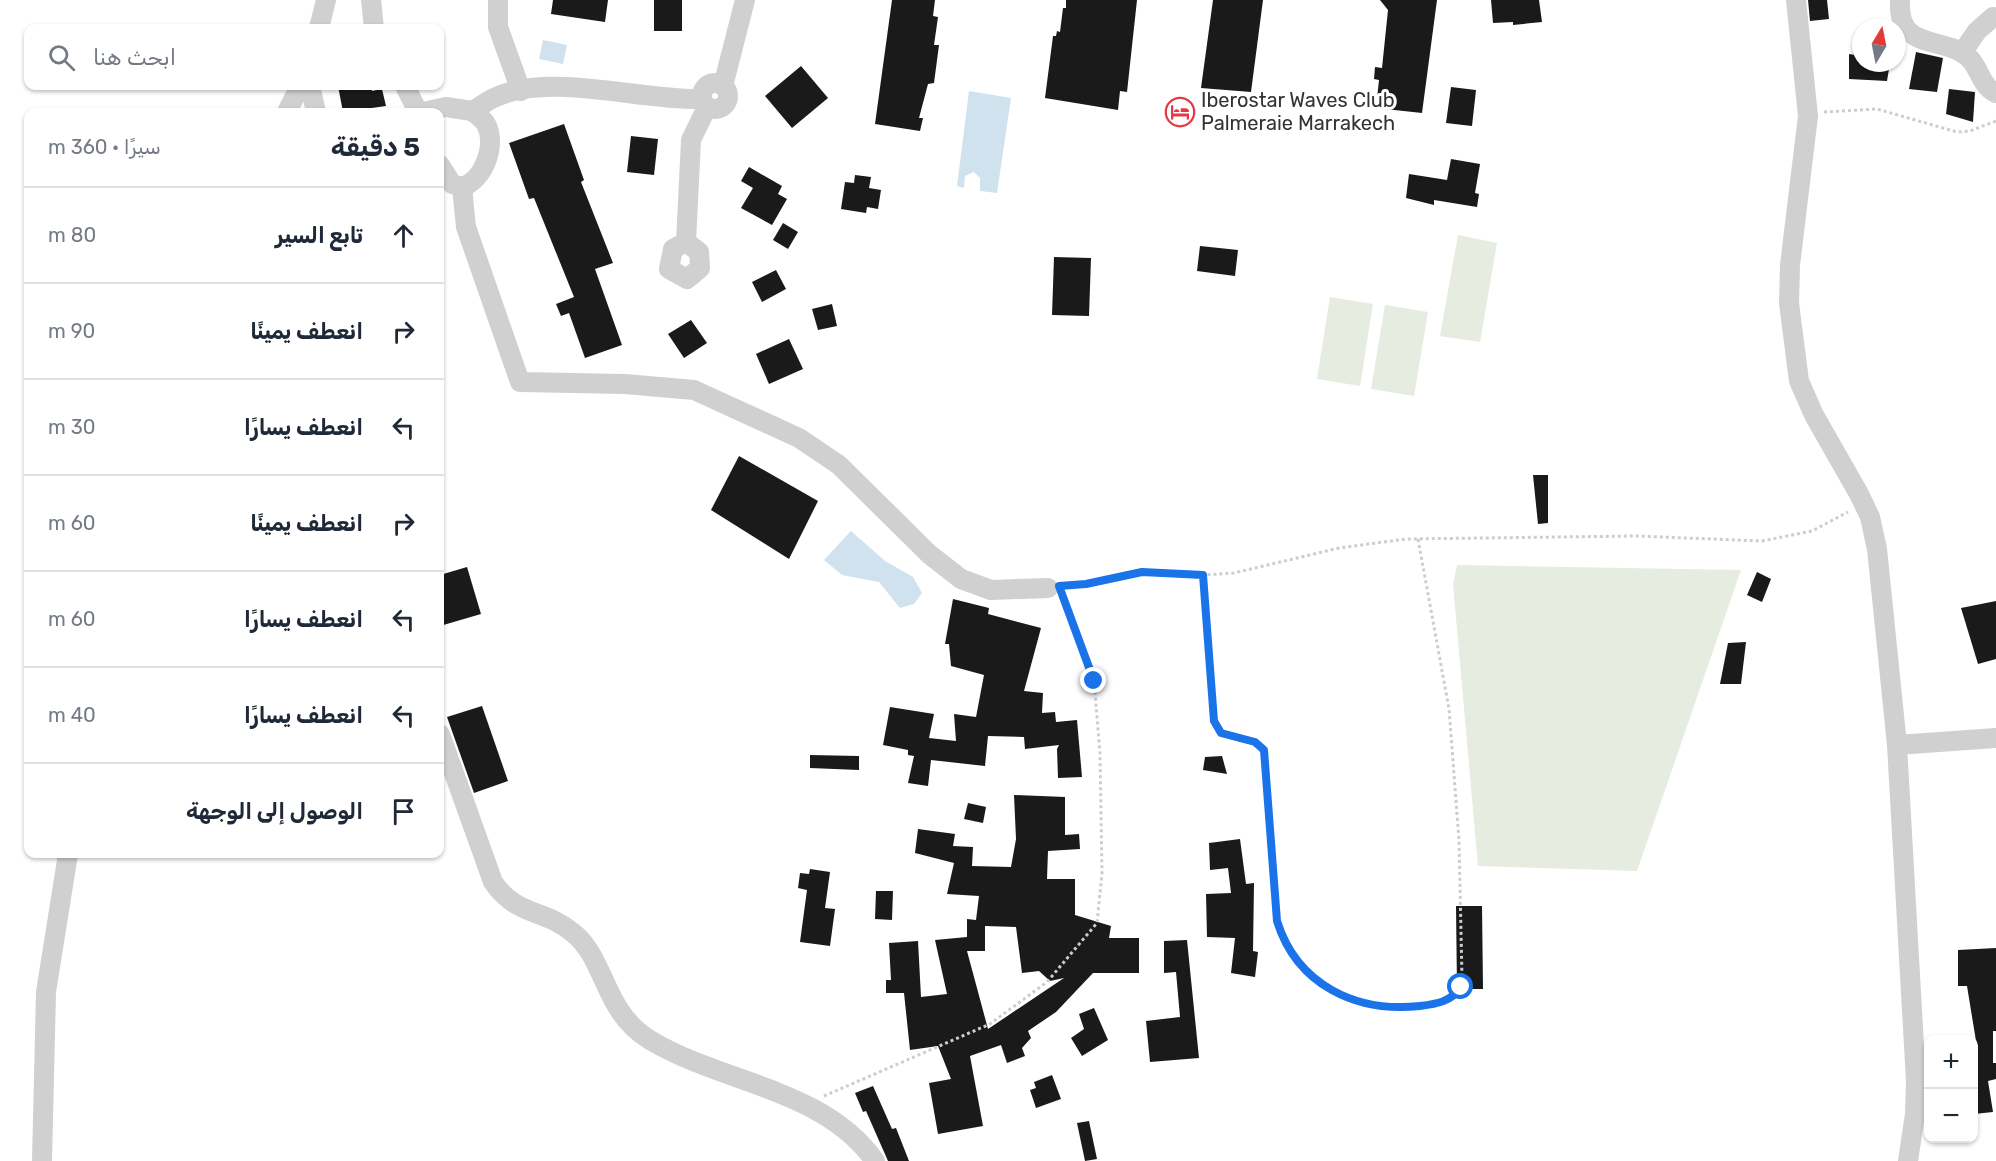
<!DOCTYPE html>
<html lang="ar">
<head>
<meta charset="utf-8">
<style>
  body { margin:0; font-family:Rubik,"Noto Naskh Arabic",sans-serif; background:#f2f2f3; color:#1f2937; direction:rtl }
  .controls { position:absolute; right:18px; bottom:18px; display:grid; overflow:hidden; border-radius:12px; box-shadow:0 2px 4px #0004 }
  .controls button { width:54px; height:54px; display:grid; place-items:center; padding:0; border:0; border-bottom:2px solid #e0e1e3; background:#fff; color:#1f2937; font:30px sans-serif }
  .compass { position:absolute; left:1852px; top:18px; width:54px; height:54px; border-radius:50%; background:#fff; box-shadow:0 2px 4px #0004; rotate:10deg }
  .stop { position:absolute; width:18px; height:18px; margin:-14px; border:4px solid #1a73e8; border-radius:50%; background:#fff }
  .stop.end { background:#1a73e8; border-color:#fff; box-shadow:0 2px 6px #0008 }
  .list { margin:0; padding:0; list-style:none }
  h2 { display:flex; justify-content:space-between; align-items:center; height:78px; margin:0; padding:0 24px; font-size:26px }
  h2 small { font-size:20px; font-weight:400; color:#747a83 }
  .list li { display:grid; grid-template-columns:39px 1fr auto; gap:18px; align-items:center; box-sizing:border-box; height:96px; padding:0 24px; border-top:2px solid #e0e1e3 }
  .list b { display:block; font-size:22px; white-space:nowrap }
  .list em { font-size:20px; font-style:normal; color:#747a83 }
  .icon { flex:none; width:33px; height:33px; fill:none; stroke:currentColor; stroke-width:2; stroke-linecap:round; stroke-linejoin:round }
  .map { position:relative; flex:none; width:1996px; height:1161px; overflow:hidden; direction:ltr }
  .search { position:absolute; background:#fff; box-shadow:0 2px 4px #0004; left:24px; top:24px; width:420px; height:66px; display:flex; align-items:center; gap:15px; box-sizing:border-box; padding:0 21px; border-radius:12px; color:#747a83; font-size:22px }
  .panel { position:absolute; background:#fff; box-shadow:0 2px 4px #0004; left:24px; top:108px; width:420px; height:750px; border-radius:12px; direction:rtl }
  .map>svg:first-child { display:block }
  .green { fill:#e6ecdf }
  .water { fill:#cfe2ee }
  .building { fill:#1a1a1a; fill-rule:evenodd }
  .lines { fill:none; stroke-linecap:round; stroke-linejoin:round }
  .path { stroke:#cdcdcd; stroke-width:3; stroke-dasharray:3 3; stroke-linecap:butt }
  .minor { stroke:#d0d0d0; stroke-width:20 }
  .route { stroke:#1a73e8; stroke-width:8 }
  .labels { text-anchor:middle; dominant-baseline:central; stroke-width:6; stroke-linejoin:round; paint-order:stroke }
  .poi-label { font-size:20px; fill:#333; stroke:#fff; text-anchor:start }
</style>
</head>
<body>
<div class="map">
<svg width="1996" height="1161" viewBox="0 0 1996 1161">
  <rect width="100%" height="100%" fill="#fff"/>
  <g class="green">
    <polygon points="1458,235 1497,243 1480,342 1440,336"/>
    <polygon points="1330,297 1373,304 1360,386 1317,379"/>
    <polygon points="1385,305 1428,312 1414,396 1371,389"/>
    <polygon points="1457,565 1741,570 1637,871 1478,866 1453,584"/>
  </g>
  <g class="water">
    <polygon points="543,40 567,45 563,64 539,59"/>
    <polygon points="969,91 1011,98 997,193 980,191 980,178 974,172 965,176 964,188 957,186"/>
    <polygon points="851,531 885,561 913,577 922,593 914,604 900,608 879,582 842,575 824,560"/>
  </g>
  <g class="building">
    <polygon points="553,0 608,0 605,22 551,14"/>
    <rect x="654" y="0" width="28" height="31"/>
    <polygon points="892,0 935,0 933,16 938,17 934,45 939,45 934,83 928,84 919,118 923,118 920,131 875,124"/>
    <polygon points="1066,0 1137,0 1127,92 1120,91 1118,110 1045,98 1053,36 1056,36 1057,31 1060,32 1063,8 1066,8"/>
    <polygon points="1213,0 1263,0 1251,92 1201,88"/>
    <polygon points="1380,0 1437,0 1422,113 1376,108 1379,80 1374,79 1375,67 1382,68 1388,10"/>
    <polygon points="1491,0 1539,0 1542,22 1513,25 1513,22 1493,23"/>
    <polygon points="1808,0 1827,0 1829,19 1810,21"/>
    <polygon points="1916,52 1943,58 1937,92 1909,89"/>
    <polygon points="1849,54 1861,56 1861,63 1890,63 1887,81 1849,79"/>
    <polygon points="801,66 828,98 792,128 765,96"/>
    <polygon points="338,86 371,86 372,91 382,89 386,106 343,112"/>
    <polygon points="1451,87 1476,90 1472,126 1446,123"/>
    <polygon points="1949,89 1975,92 1973,122 1946,114"/>
    <polygon points="564,124 584,180 581,182 613,263 595,269 622,345 585,358 569,313 561,316 556,304 574,297 534,198 529,199 509,143"/>
    <polygon points="631,136 658,139 654,175 627,172"/>
    <polygon points="1451,159 1480,164 1475,193 1479,194 1477,207 1434,200 1434,205 1406,198 1409,174 1447,180"/>
    <polygon points="749,167 782,186 778,194 787,199 772,225 741,208 753,188 741,181"/>
    <polygon points="855,175 871,177 869,188 881,190 878,209 867,207 866,213 841,209 845,182 854,183"/>
    <polygon points="783,223 798,232 788,249 773,240"/>
    <polygon points="1200,246 1238,250 1235,276 1197,271"/>
    <polygon points="1054,257 1091,258 1089,316 1052,315"/>
    <polygon points="776,270 786,289 762,302 752,282"/>
    <polygon points="832,304 837,326 818,330 812,309"/>
    <polygon points="691,320 707,343 684,358 668,334"/>
    <polygon points="789,339 803,369 769,384 756,354"/>
    <polygon points="739,456 818,501 789,559 711,510"/>
    <polygon points="1533,475 1548,475 1548,523 1538,524"/>
    <polygon points="467,567 481,614 440,626 440,575"/>
    <polygon points="1757,572 1771,579 1762,602 1747,595"/>
    <polygon points="953,599 989,608 988,614 1041,628 1024,691 1043,693 1042,713 1055,712 1056,722 1077,720 1082,777 1058,778 1057,749 1059,745 1025,749 1024,737 988,736 985,766 931,760 928,786 908,783 914,756 908,755 908,750 883,745 890,707 934,714 929,738 956,741 954,714 976,717 984,675 951,666 949,644 945,644"/>
    <polygon points="1996,601 1996,659 1978,664 1961,608"/>
    <polygon points="1746,642 1741,684 1720,684 1728,643"/>
    <polygon points="482,706 508,781 474,793 447,717"/>
    <polygon points="810,755 859,756 859,770 810,768"/>
    <polygon points="1222,756 1227,774 1203,770 1205,757"/>
    <path d="M1014 795 1065 797V835L1079 834 1080 849 1048 851 1047 879H1075V915L1111 926 1109 938H1139V973H1093L1056 1012 1028 1031 1031 1038 1022 1048 1025 1056 1007 1063 1001 1045 970 1056 983 1126 938 1134 929 1083 951 1079 938 1046 910 1050 904 993H886V980H891L889 943 918 941 921 997 947 994 935 940 967 937V919L976 920 979 896 947 894 954 863 915 853 918 829 955 834 953 846 973 847 972 866 1011 867 1016 839ZM985 926 1016 927 1022 973 1039 971 1050 981 1064 978 988 1029 967 951H985Z"/>
    <polygon points="968,803 986,807 983,823 964,819"/>
    <polygon points="1240,839 1246,884 1254,883 1253,951 1258,952 1255,977 1231,973 1235,938 1207,937 1206,894 1231,893 1228,868 1210,870 1209,843"/>
    <polygon points="810,869 830,872 825,908 835,909 830,946 800,942 807,890 798,888 800,873 809,874"/>
    <polygon points="876,891 893,891 892,920 875,919"/>
    <polygon points="1456,906 1482,906 1483,989 1457,989"/>
    <polygon points="1187,940 1199,1058 1150,1062 1146,1021 1180,1017 1176,972 1164,973 1164,941"/>
    <polygon points="1996,948 1996,1031 1993,1031 1993,1063 1996,1063 1996,1079 1988,1081 1993,1112 1974,1114 1974,1090 1978,1090 1974,1058 1974,1042 1976,1041 1967,986 1958,986 1958,950"/>
    <polygon points="1094,1008 1108,1040 1082,1056 1071,1038 1084,1029 1079,1014"/>
    <polygon points="1052,1075 1061,1099 1036,1108 1030,1090 1036,1088 1034,1082"/>
    <polygon points="873,1086 892,1129 896,1128 909,1161 888,1161 866,1111 863,1112 855,1093"/>
    <polygon points="1089,1121 1097,1159 1085,1161 1077,1123"/>
  </g>
  <g class="lines">
    <g class="path">
      <polyline points="1824,112 1877,109 1957,132 1970,131 1996,121"/>
      <path d="M1204 575 1214 721 1221 733 1260 744 1266 757C1268 795 1270 833 1273 871 1275 895 1274 922 1284 943 1306 991 1368 1012 1417 1006 1437 1004 1458 1001 1462 978L1459 840 1449 709 1418 539"/>
      <polyline points="1065,586 1142,571 1204,575 1234,573 1339,548 1406,539 1636,536 1762,541 1812,531 1848,512"/>
      <polyline points="824,1096 990,1024 1047,982 1097,923 1102,873 1100,753 1094,681 1063,596"/>
    </g>
    <g class="minor">
      <polyline points="371,0 374,28"/>
      <polyline points="498,0 498,27 521,91"/>
      <polyline points="1796,0 1808,116 1790,265 1789,303 1799,381 1814,415 1859,494 1870,517 1877,549 1897,745 1916,1081 1915,1114 1908,1161"/>
      <path d="M1900 0C1897 52 1942 35 1968 57 1980 67 1980 86 1996 93"/>
      <polyline points="319,28 326,0"/>
      <polyline points="1962,53 1977,31 1993,17"/>
      <circle cx="715" cy="96" r="13"/>
      <polyline points="310,86 316,112"/>
      <polyline points="405,86 418,112"/>
      <polyline points="723,86 745,0"/>
      <polyline points="287,112 300,86"/>
      <path d="M423 112 446 107 472 111C480 107 488 100 496 97 551 72 642 101 702 99"/>
      <polyline points="440,165 452,184 462,187 466,227 520,382 625,384 694,390 799,438 839,465 929,554 961,579 991,590 1048,588"/>
      <path d="M462 187C484 180 497 145 486 124 483 119 477 115 472 111"/>
      <polyline points="686,242 699,252 700,268 687,279 669,269 673,249 686,242 691,140 707,107"/>
      <path d="M440 734 493 882C516 916 544 909 572 932 607 959 602 1011 650 1040 723 1084 823 1088 875 1161"/>
      <polyline points="1897,745 1996,738"/>
      <polyline points="42,1161 46,992 68,854"/>
    </g>
  </g>
  <g class="lines">
    <path class="route" d="M1094 681 1059 586 1086 584 1142 572 1203 575 1214 721 1221 733 1255 742 1264 750 1277 921C1297 985 1356 1013 1420 1006 1436 1004 1451 1002 1461 987"/>
  </g>
  <defs>
    <g id="hotel-ring" transform="scale(1.5)"><circle r="9.5" fill="#fff" stroke="#e63946" stroke-width="1.5"/><path d="M-6-4.5h1.5V1H6V5H4.5V3h-9V5H-6ZM-4 0a1.8 1.8 0 1 1 3.6 0ZM.5 0V-2.5h3Q6-2.5 6 0Z" fill="#e63946"/></g>
  </defs>
  <g fill-rule="evenodd">
    <use href="#hotel-ring" x="1180" y="112"/>
  </g>
  <g class="labels">
    <g class="poi-label">
      <text x="1201" y="100">Iberostar Waves Club<tspan x="1201" dy="23">Palmeraie Marrakech</tspan></text>
    </g>
  </g>
</svg>
<div class="controls">
<button>+</button>
<button>−</button>
</div>
<svg class="compass" viewBox="-18 -18 36 36"><path d="M0-13l5 13h-10z" fill="#e53935"/><path d="M0 13l5-13h-10z" fill="#747a83"/></svg>
<div class="stop" style="left:1461px;top:987px"></div>
<div class="stop end" style="left:1094px;top:681px"></div>
<div class="search"><svg class="icon" aria-label="search" viewBox="0 0 24 24"><circle cx="10" cy="10" r="6"/><path d="M15 15l6 6"/></svg>ابحث هنا</div>
<section class="panel">
<h2>5 دقيقة<small>سيرًا · 360 m</small></h2>
<ul class="list">
<li><svg class="icon" aria-label="ahead" viewBox="0 0 24 24"><path d="M12 20V5M6 11l6-6 6 6"/></svg><div><b>تابع السير</b></div><em>80 m</em></li>
<li><svg class="icon" aria-label="right" viewBox="0 0 24 24"><path d="M7 20v-9h11M14 6l5 5-5 5"/></svg><div><b>انعطف يمينًا</b></div><em>90 m</em></li>
<li><svg class="icon" aria-label="left" viewBox="0 0 24 24"><path d="M17 20v-9H6M10 6l-5 5 5 5"/></svg><div><b>انعطف يسارًا</b></div><em>30 m</em></li>
<li><svg class="icon" aria-label="right" viewBox="0 0 24 24"><path d="M7 20v-9h11M14 6l5 5-5 5"/></svg><div><b>انعطف يمينًا</b></div><em>60 m</em></li>
<li><svg class="icon" aria-label="left" viewBox="0 0 24 24"><path d="M17 20v-9H6M10 6l-5 5 5 5"/></svg><div><b>انعطف يسارًا</b></div><em>60 m</em></li>
<li><svg class="icon" aria-label="left" viewBox="0 0 24 24"><path d="M17 20v-9H6M10 6l-5 5 5 5"/></svg><div><b>انعطف يسارًا</b></div><em>40 m</em></li>
<li><svg class="icon" aria-label="arrive" viewBox="0 0 24 24"><path d="M6 21V4h12l-3 4 3 4H6"/></svg><div><b>الوصول إلى الوجهة</b></div></li>
</ul>
</section>
</div>
</body>
</html>
